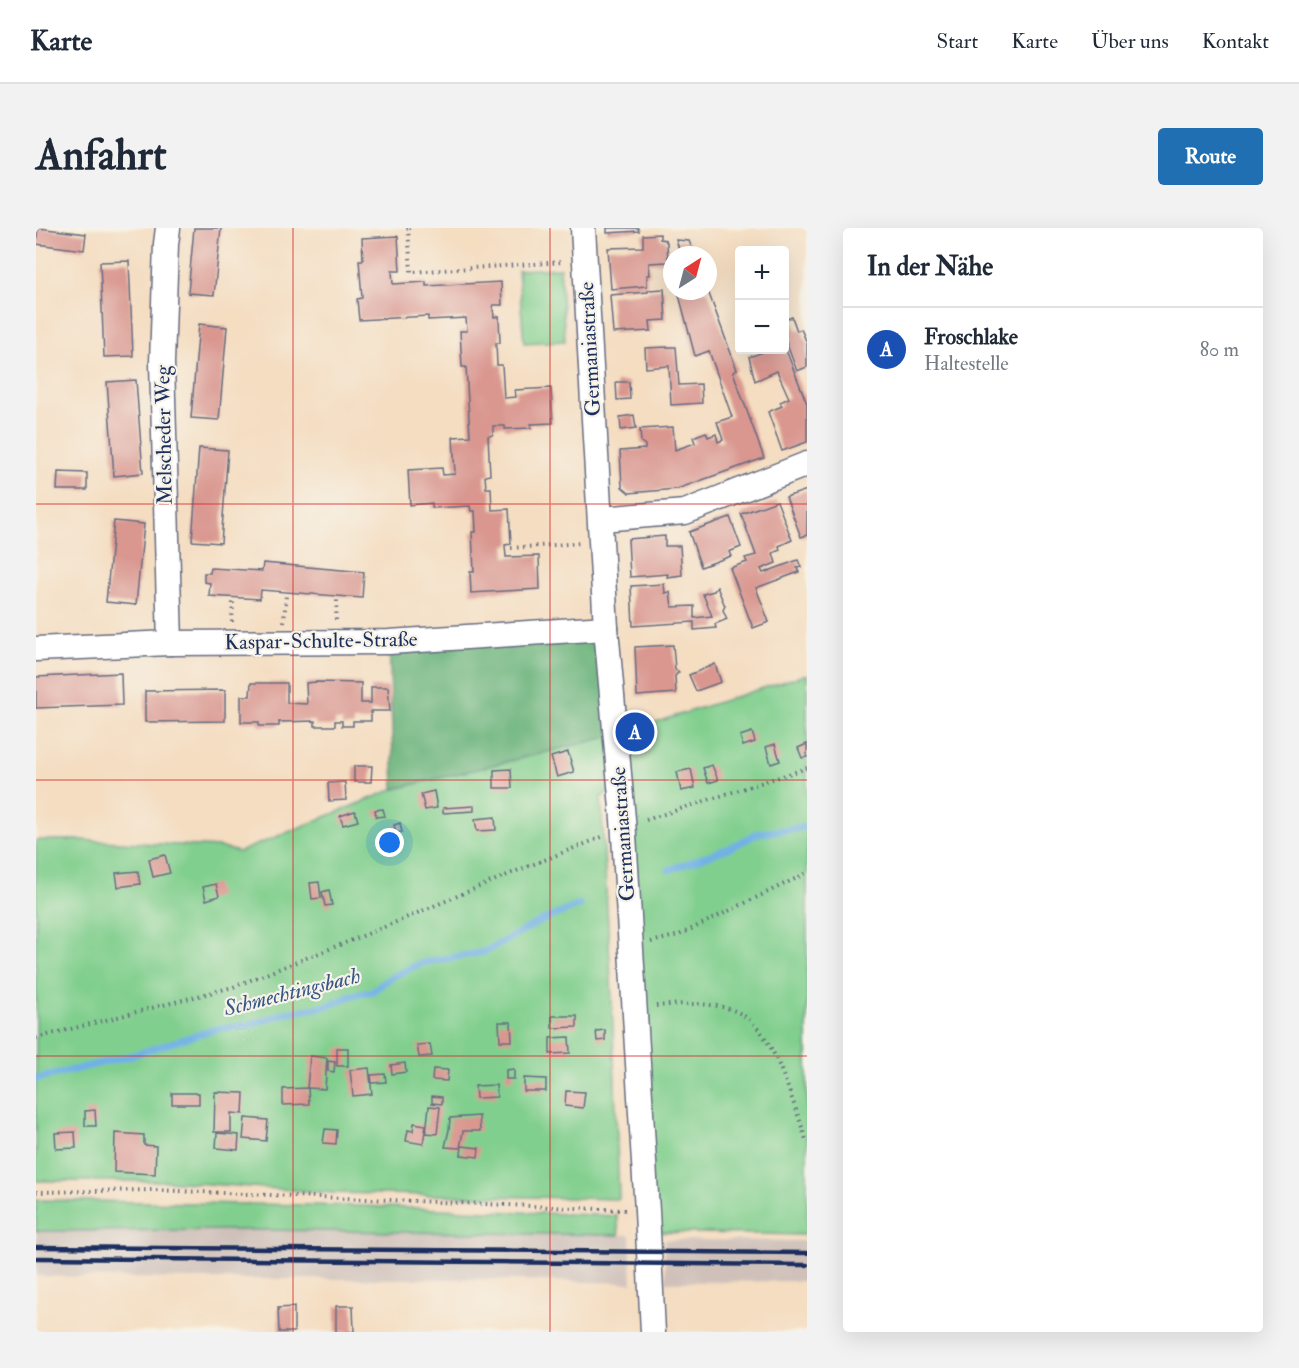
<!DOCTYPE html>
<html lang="de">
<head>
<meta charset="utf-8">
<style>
  body { margin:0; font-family:"IM FELL Double Pica",serif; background:#f2f2f3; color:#1f2937 }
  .controls { position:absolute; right:18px; top:18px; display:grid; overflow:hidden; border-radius:6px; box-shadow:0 6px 24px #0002 }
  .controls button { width:54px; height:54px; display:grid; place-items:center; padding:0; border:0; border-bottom:2px solid #e0e1e3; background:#fff; color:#1f2937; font:30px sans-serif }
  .compass { position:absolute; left:627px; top:18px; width:54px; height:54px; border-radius:50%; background:#fff; box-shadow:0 6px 24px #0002; rotate:36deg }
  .you { position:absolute; left:354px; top:615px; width:21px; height:21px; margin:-15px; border:4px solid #fff; border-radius:50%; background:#1a73e8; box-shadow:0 0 0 9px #1a73e833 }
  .badge { display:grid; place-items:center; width:39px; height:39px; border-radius:50%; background:#1f6fb2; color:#fff; font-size:20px; font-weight:700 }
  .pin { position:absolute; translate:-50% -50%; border:3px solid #fff; box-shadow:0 2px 6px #0006 }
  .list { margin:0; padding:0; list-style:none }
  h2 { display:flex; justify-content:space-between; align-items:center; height:78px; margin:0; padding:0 24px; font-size:26px }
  h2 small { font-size:20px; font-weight:400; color:#747a83 }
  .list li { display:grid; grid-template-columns:39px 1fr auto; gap:18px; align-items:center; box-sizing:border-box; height:84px; padding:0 24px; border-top:2px solid #e0e1e3 }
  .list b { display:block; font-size:22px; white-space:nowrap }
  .list p { margin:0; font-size:20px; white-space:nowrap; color:#747a83 }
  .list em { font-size:20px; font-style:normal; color:#747a83 }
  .map { position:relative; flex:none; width:771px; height:1104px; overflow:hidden; border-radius:6px }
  header { display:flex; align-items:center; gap:36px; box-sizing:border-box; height:84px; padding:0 30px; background:#fff; border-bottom:2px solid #e0e1e3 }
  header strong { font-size:28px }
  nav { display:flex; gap:33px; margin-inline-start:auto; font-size:21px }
  .intro { display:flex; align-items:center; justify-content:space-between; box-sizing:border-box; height:144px; padding:0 36px }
  h1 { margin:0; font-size:42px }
  .button { padding:15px 27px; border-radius:6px; background:#1f6fb2; color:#fff; font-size:21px; font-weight:700 }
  main { display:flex; gap:36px; padding:0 36px }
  aside { flex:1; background:#fff; border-radius:6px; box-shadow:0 6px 24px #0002 }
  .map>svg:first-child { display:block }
  .industrial { fill:#cfc1ba }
  .green { fill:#81cf8e; stroke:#4e7f76; stroke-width:1.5 }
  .forest { fill:#68b279; stroke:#42706c; stroke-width:1.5 }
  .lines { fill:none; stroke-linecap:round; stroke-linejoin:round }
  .stream { stroke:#71b1e5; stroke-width:7 }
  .building { fill:#d99790 }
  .minor-casing { stroke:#676c81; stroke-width:27 }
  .path { stroke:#676c81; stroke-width:4; stroke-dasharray:1.5 4.5; stroke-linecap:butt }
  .minor { stroke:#fff; stroke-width:24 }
  .rail { stroke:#1b2f5e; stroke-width:4.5 }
  .grid { fill:none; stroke:#d62828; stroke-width:1.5; stroke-opacity:0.55 }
  .labels { text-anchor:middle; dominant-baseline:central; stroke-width:4.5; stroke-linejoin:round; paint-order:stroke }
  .street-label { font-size:21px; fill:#1b2f5e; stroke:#f7f3e8 }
  .water-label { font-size:22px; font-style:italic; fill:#355686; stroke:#f7f3e8 }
</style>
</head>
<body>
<header>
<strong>Karte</strong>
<nav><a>Start</a><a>Karte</a><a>Über uns</a><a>Kontakt</a></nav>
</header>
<div class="intro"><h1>Anfahrt</h1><a class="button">Route</a></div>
<main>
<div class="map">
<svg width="771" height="1104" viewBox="0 0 771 1104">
  <rect width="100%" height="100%" fill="#f7f3e8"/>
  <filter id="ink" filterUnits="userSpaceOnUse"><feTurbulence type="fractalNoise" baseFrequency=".0167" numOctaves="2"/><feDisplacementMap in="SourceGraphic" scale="12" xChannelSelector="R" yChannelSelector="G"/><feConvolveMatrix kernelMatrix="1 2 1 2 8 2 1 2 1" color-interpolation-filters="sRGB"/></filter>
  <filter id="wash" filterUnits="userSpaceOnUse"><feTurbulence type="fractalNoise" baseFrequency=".008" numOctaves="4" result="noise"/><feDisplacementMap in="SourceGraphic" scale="24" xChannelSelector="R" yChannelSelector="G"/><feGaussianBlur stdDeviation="1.35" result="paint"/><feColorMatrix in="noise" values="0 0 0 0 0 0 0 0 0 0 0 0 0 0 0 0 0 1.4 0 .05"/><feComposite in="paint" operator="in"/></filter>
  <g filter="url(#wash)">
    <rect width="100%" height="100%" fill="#f4ddc1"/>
    <g class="industrial">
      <polygon points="225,1002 594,1007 596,1055 440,1051 147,1051 0,1048 0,1003"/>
      <polygon points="628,1012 771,1013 771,1053 630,1054"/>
    </g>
    <g class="green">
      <polygon points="524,40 529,113 488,115 482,42"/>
      <polygon points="771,446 771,1007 612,1004 584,558 565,569 576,771 583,971 299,965 131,953 0,953 0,612 42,612 183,619 203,624 358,561 580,507"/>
      <polygon points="0,972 323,978 581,988 583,1007 225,1002 0,1003"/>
    </g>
    <polygon class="forest" points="570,400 580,507 358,561 353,414"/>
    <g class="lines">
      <g class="stream">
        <polyline points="633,642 693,620 723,605 771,599"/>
        <polyline points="0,851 94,828 179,801 213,797 250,785 291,778 317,767 337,763 354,750 385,735 448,724 507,692 544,677"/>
      </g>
    </g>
    <g id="blocks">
      <g class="building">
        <polygon points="2,0 50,6 48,22 0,16"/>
        <polygon points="158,0 185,0 178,67 152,65"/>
        <polygon points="571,0 602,0 603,3 571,5"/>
        <polygon points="624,6 624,11 630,12 630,14 631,14 632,34 613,35 614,47 611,47 611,58 575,61 572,20 607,19 607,7"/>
        <polygon points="362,8 364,43 356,43 357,56 390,54 390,58 465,54 466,77 457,77 458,89 463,88 464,115 460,115 461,137 466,137 468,170 480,169 479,162 515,160 517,195 495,196 495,200 469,201 469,198 457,198 457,207 452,208 454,247 449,248 450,260 455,260 456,282 473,281 475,316 469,317 470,329 503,328 504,361 435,365 434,344 438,344 436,304 440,304 439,283 435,283 434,278 396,280 396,275 374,277 372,242 406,240 407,247 419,246 417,209 434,208 430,139 426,139 424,103 431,103 430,90 392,92 392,88 323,92 321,71 326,70 323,32 327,32 326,10"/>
        <polygon points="640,12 653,13 659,27 645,27"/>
        <polygon points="93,33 97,128 68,129 64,34"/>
        <polygon points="628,61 630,92 614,93 615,103 577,105 574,67 612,64 612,62"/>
        <polygon points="642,63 672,63 701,142 697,144 728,230 641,261 593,265 586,259 584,223 609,221 609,217 605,214 604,201 637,199 639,222 659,215 657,209 670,204 672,209 680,206 682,214 687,212 681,194 696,189 673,123 659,128"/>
        <polygon points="756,89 761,103 765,101 771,115 771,139 761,143 748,109 750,107 748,103 748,92"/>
        <polygon points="163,96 191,99 183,192 155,190"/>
        <polygon points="632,119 640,119 643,157 665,156 666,175 635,177 633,138 610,140 609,120"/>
        <polygon points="733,122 750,122 771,176 771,214 746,223 732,184 746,178 744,174 753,170 741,143 719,153 713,129"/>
        <polygon points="100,152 107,245 78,248 71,154"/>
        <polygon points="580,154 593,154 594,171 581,172"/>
        <polygon points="598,187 600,200 585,202 584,189"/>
        <polygon points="163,220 192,222 185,315 156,313"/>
        <polygon points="22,244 51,245 51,262 21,262"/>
        <polygon points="771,262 771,307 765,309 750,269"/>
        <polygon points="741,273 756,312 743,318 744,322 737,325 740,335 725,341 727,345 762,332 765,339 761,340 763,344 720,360 733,394 717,400 694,340 711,334 709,330 720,327 705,286"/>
        <polygon points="694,289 705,319 693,324 695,328 665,339 653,304"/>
        <polygon points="78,293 108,296 100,377 70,374"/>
        <polygon points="629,308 629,318 644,318 646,347 631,349 632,346 594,349 592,311"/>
        <polygon points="227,335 328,344 326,370 225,362 224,371 173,368 174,355 168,354 168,345 174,345 175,340 226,343"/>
        <polygon points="628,356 629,365 634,364 636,379 658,378 658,390 676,388 667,366 678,363 681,359 689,378 687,382 691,391 679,396 680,400 658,402 658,394 597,398 595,358"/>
        <polygon points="637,417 639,441 643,444 639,448 640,465 601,468 599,419"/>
        <polygon points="679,436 685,454 660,463 653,447"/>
        <polygon points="85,445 86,477 0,480 0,449"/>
        <polygon points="280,454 325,455 325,475 335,475 335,459 352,459 354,483 335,483 335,493 317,493 317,498 306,498 306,493 299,493 299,498 279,498 279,493 243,494 243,498 223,498 223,494 205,494 205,468 214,468 215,455 251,455 251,475 271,476 270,455"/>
        <polygon points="189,462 189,493 109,494 109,463"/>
        <polygon points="716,504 719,514 707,518 704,508"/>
        <polygon points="739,516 744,533 735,536 730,519"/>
        <polygon points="771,516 771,529 766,530 762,520"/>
        <polygon points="532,524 538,544 521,549 515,529"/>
        <polygon points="676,537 682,552 672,555 667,540"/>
        <polygon points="318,538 336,538 335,554 318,554"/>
        <polygon points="475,541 476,560 458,560 458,542"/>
        <polygon points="655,541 659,560 645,563 641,544"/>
        <polygon points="309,554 310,572 293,573 292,555"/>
        <polygon points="398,563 401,580 389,582 385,566"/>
        <polygon points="438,578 438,583 407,585 407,580"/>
        <polygon points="347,581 349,588 340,589 339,582"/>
        <polygon points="319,583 322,593 307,597 304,588"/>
        <polygon points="459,589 460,602 441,603 439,591"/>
        <polygon points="364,595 366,604 360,605 358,597"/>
        <polygon points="129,627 134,645 117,649 113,631"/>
        <polygon points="102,643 104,656 82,659 80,645"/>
        <polygon points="283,654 285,670 276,671 274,655"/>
        <polygon points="180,656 183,668 170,672 167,659"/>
        <polygon points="293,662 296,677 289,678 286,664"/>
        <polygon points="516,788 541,788 541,799 516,800"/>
        <polygon points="463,794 475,794 476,813 464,813"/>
        <polygon points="569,802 569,812 561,813 560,803"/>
        <polygon points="533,809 534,825 514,826 514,810"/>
        <polygon points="394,816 396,828 383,829 381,817"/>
        <rect x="301" y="820" width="11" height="18"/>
        <polygon points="274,828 291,830 289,861 271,860"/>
        <polygon points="292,833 299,834 298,844 292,843"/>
        <polygon points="369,835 370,844 356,846 355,837"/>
        <polygon points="333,840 336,866 317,868 314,842"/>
        <polygon points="397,841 412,842 411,853 396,852"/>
        <polygon points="478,841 478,851 470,851 470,842"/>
        <polygon points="349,846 350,854 336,855 335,847"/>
        <polygon points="488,850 510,851 510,863 488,863"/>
        <polygon points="460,857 461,869 440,870 439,858"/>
        <polygon points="272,860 273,876 247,877 247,861"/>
        <polygon points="530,863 549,864 547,880 529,878"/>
        <polygon points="179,864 208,865 207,886 195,885 195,904 178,904"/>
        <rect x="136" y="865" width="27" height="11"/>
        <polygon points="396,868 406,869 406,876 396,875"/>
        <polygon points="393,878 404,879 401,906 390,905"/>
        <polygon points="59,882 60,898 49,898 49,883"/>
        <polygon points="443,888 444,903 427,903 424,920 409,919 413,902 414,890"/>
        <polygon points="209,890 232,892 230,913 207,911"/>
        <polygon points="378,895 390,897 387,916 370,913 372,902 377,903"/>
        <polygon points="289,901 301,902 300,916 287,915"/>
        <polygon points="39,904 40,920 20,921 19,905"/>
        <polygon points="79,905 108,907 108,917 120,918 119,946 78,944"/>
        <polygon points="181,905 203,907 202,922 180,920"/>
        <polygon points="426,918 443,920 442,929 425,927"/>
        <polygon points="300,1078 317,1078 318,1104 300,1104"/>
        <polygon points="258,1079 258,1104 243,1104 242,1080"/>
      </g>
    </g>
  </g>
  <g filter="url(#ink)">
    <use href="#blocks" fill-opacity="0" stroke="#676c81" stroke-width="1.5"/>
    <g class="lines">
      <g class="minor-casing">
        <g id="minor">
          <polyline points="132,0 130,16 126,135 134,415"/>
          <polyline points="547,0 570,400 587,591 611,983 617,1104"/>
          <polyline points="565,291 649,284 771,236"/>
          <polyline points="0,421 134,415 353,414 570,400"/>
        </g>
      </g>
      <g class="path">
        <polyline points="372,0 375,44 528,34"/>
        <polyline points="475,320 545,315"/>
        <polyline points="300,392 301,372"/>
        <polyline points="196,394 197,373"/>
        <polyline points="248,394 250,367"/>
        <polyline points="610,592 771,540"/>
        <polyline points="615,714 643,707 771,645"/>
        <path d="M620 778C643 776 668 774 690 780 726 789 739 827 751 857 758 876 765 895 771 915"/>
        <polyline points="0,810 197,759 334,705 483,642 566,609"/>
        <polyline points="0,964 118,962 589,982"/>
      </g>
      <use href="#minor" class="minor"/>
      <g class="rail">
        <polyline points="0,1019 771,1025"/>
        <polyline points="0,1030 771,1037"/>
      </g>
    </g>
  </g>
  <path class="grid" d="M257 0V1104M514 0V1104M0 276H771M0 552H771M0 828H771"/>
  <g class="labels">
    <g class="street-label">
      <text transform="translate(554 121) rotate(-93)">Germaniastraße</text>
      <text transform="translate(128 207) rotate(-91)">Melscheder Weg</text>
      <text transform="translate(285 413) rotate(-1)">Kaspar-Schulte-Straße</text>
      <text transform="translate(587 606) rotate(-94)">Germaniastraße</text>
    </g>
    <g class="water-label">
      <text transform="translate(256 764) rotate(-14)">Schmechtingsbach</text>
    </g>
  </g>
</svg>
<div class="controls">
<button>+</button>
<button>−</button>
</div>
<svg class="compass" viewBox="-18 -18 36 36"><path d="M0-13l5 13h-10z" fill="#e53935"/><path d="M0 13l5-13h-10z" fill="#747a83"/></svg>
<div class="you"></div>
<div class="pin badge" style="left:599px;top:504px;background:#1a4fb4">A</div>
</div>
<aside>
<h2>In der Nähe<small></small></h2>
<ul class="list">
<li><span class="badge" style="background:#1a4fb4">A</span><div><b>Froschlake</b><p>Haltestelle</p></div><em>80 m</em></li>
</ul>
</aside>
</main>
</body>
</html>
